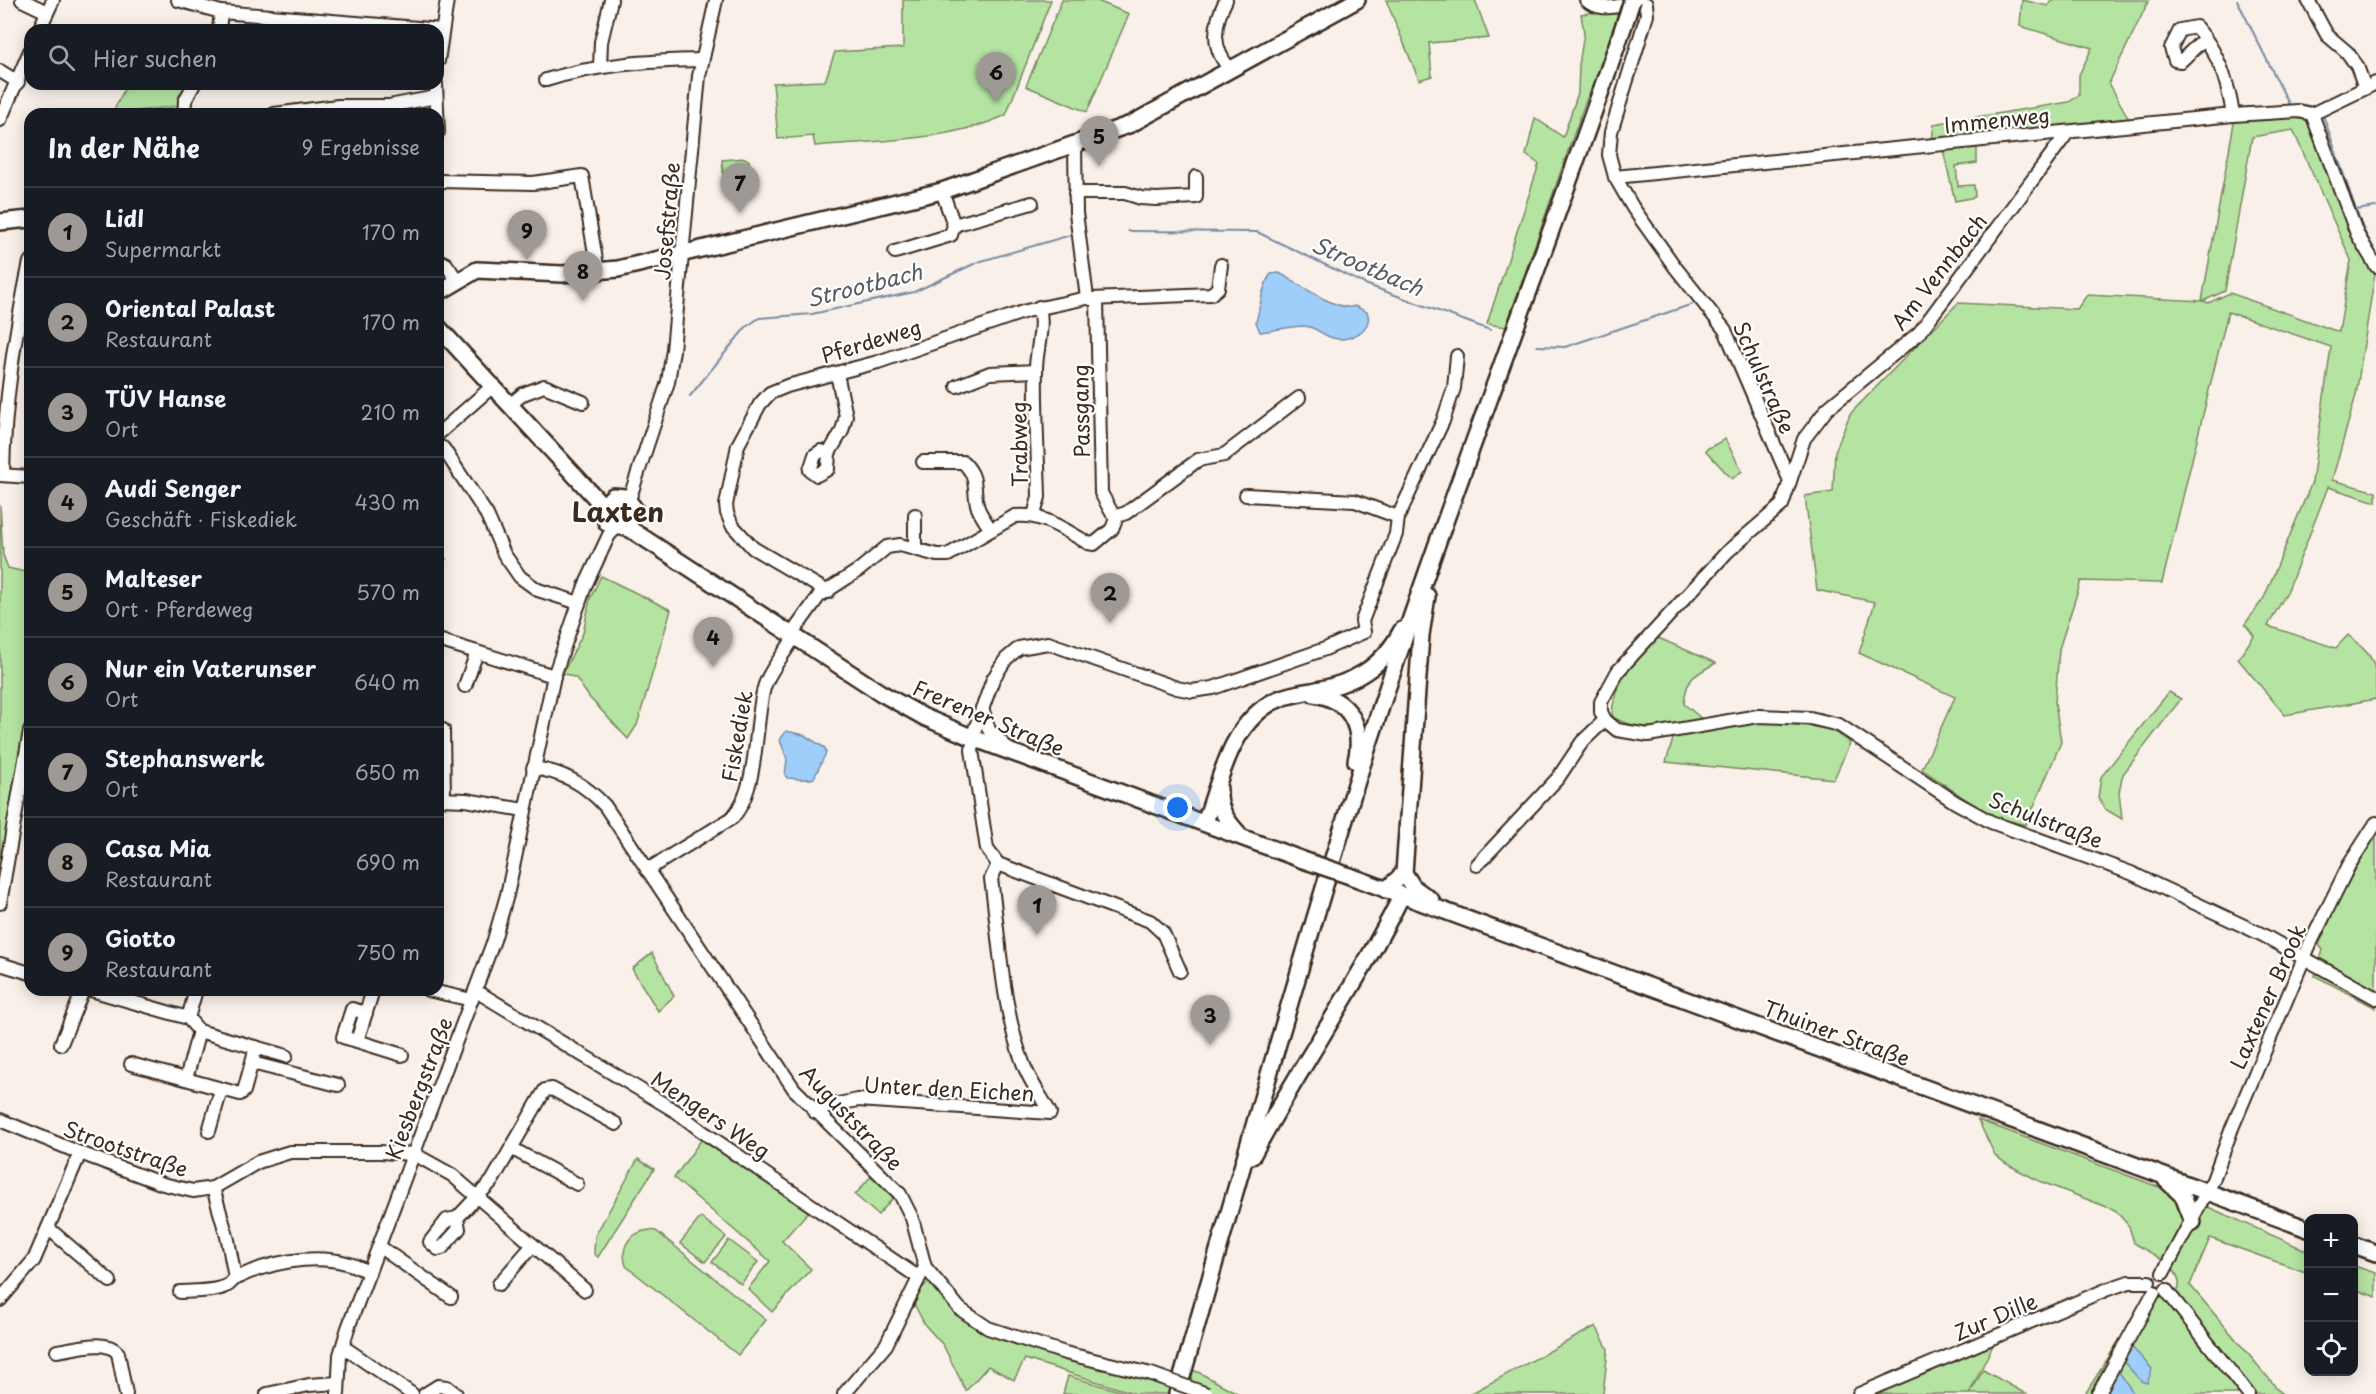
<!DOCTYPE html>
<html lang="de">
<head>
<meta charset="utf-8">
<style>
  body { margin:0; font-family:"Playpen Sans",sans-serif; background:#20242c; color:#f1f3f6 }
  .controls { position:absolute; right:18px; bottom:18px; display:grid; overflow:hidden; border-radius:12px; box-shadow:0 3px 15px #0003 }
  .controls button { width:54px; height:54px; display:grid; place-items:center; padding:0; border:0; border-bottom:2px solid #363941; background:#171b24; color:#f1f3f6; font:30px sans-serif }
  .you { position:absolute; left:1178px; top:808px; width:21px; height:21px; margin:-15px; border:4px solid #fff; border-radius:50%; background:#1a73e8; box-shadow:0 0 0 9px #1a73e833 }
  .badge { display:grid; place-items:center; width:39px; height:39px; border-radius:50%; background:#9f9995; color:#111; font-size:20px; font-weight:700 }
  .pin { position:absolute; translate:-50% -50px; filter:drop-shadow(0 2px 3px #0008) }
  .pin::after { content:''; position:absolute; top:32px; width:21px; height:18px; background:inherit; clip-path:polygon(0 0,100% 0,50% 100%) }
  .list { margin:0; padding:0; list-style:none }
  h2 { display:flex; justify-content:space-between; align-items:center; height:78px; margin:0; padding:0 24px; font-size:26px }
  h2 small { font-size:20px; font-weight:400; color:#9ea1a6 }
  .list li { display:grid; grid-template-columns:39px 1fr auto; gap:18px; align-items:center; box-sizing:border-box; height:90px; padding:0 24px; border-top:2px solid #363941 }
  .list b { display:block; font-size:22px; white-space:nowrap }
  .list p { margin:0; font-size:20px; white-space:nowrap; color:#9ea1a6 }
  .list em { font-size:20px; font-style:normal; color:#9ea1a6 }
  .icon { flex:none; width:33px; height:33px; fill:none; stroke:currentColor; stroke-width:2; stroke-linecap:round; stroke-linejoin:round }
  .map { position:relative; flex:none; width:2376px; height:1394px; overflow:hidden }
  .search { position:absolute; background:#171b24; box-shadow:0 3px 15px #0003; left:24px; top:24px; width:420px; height:66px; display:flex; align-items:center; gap:15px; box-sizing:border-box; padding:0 21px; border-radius:18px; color:#9ea1a6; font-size:22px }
  .panel { position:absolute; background:#171b24; box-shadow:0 3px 15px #0003; left:24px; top:108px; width:420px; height:888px; border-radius:18px }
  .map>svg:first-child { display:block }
  .green { fill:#b5e4a2; stroke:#788760; stroke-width:1.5; fill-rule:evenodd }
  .water { fill:#a0cefb; stroke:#788ca3; stroke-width:1.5 }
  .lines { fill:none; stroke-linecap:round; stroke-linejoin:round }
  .stream { stroke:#788ca3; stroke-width:2 }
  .minor-casing { stroke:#3b2a1e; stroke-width:16 }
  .major-casing { stroke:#3b2a1e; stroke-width:20 }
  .minor { stroke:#fff; stroke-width:12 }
  .major { stroke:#fff; stroke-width:15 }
  .minor-bridge-casing { stroke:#3b2a1e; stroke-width:16; stroke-linecap:butt }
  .major-bridge-casing { stroke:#3b2a1e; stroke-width:20; stroke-linecap:butt }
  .minor-bridge { stroke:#fff; stroke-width:12 }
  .major-bridge { stroke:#fff; stroke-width:15 }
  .labels { text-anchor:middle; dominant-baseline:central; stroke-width:4.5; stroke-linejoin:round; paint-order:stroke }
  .street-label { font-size:21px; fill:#3b2a1e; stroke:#fff }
  .water-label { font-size:22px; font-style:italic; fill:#595b60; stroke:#fff }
  .district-label { font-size:27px; font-weight:bold; fill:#3b2a1e; stroke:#fff }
</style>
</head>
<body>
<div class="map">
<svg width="2376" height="1394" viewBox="0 0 2376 1394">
  <rect width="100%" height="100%" fill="#f9f0e9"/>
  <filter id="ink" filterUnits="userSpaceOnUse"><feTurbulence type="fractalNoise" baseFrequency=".0167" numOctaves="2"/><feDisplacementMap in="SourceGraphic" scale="12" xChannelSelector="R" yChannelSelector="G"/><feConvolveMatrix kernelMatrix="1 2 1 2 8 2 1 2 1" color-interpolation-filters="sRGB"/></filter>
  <g filter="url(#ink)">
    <g class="green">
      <path d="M903 0H1051L1006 115C954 140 874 141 815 146L813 136 778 139 773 83 825 81 835 52 903 48Z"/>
      <polygon points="1062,0 1095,0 1129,14 1087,112 1026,86"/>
      <polygon points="1386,0 1475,0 1489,38 1429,43 1432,76 1419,80"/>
      <polygon points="2022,0 2048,6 2051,0 2149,0 2109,83 2130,121 1932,141 1934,124 2069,102 2079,95 2079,75 2092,48 2020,26"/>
      <polygon points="1619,10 1601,68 1586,100 1506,327 1487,324 1539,164 1526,155 1535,118 1563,137 1578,93 1579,65 1584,33 1581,14"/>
      <polygon points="127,84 187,85 179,106 112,114"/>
      <path d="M2235 117 2309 118 2354 237 2375 273 2356 395 2332 480 2376 492V502L2328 487 2288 590 2268 626 2336 648 2348 635C2376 659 2376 660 2376 699L2285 715 2238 659 2254 636 2245 624 2264 598 2312 482 2331 347 2228 312 2162 583 2081 581 2059 649 2055 703 2061 742 2026 825 1990 816 1922 769 1955 697 1859 653 1875 602 1817 590 1805 496 1833 492 1835 452 1850 414 1958 303 2077 309 2087 295 2202 301ZM2293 130 2351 260 2339 332 2230 293 2208 303 2203 301 2225 291 2252 137Z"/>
      <polygon points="1977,146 1977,163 1956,166 1958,186 1974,185 1975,197 1955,201 1943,150"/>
      <polygon points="745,158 749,161 750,182 724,184 722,160"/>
      <polygon points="1725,439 1742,471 1732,479 1705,450"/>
      <polygon points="0,505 3,555 8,568 30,573 30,725 0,880"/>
      <polygon points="601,576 671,610 637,725 628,739 589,697 576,678 563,673 583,633 590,599"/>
      <path d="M1656 637 1716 663C1694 675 1686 678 1684 704L1702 719C1667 726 1644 734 1612 717 1612 683 1635 662 1656 637Z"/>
      <polygon points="2169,692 2181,699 2123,774 2119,792 2122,819 2105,809 2098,798 2101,777"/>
      <polygon points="1757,720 1830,729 1850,743 1834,779 1666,762 1674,736"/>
      <polygon points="2376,834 2376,1008 2315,976 2323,950 2319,945 2342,893"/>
      <polygon points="652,953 674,996 658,1011 632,969"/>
      <path d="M1978 1120 2183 1196 2308 1251V1273L2210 1238 2190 1285 2282 1394H2256L2177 1293C2189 1269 2149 1253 2134 1243L2129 1226 2115 1210 2039 1181 2005 1163 1995 1155Z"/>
      <polygon points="704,1136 811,1209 782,1241 811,1269 772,1312 748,1289 770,1261 674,1178"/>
      <polygon points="638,1159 654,1169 598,1257 594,1254 595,1236"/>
      <polygon points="871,1176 894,1197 878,1215 855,1195"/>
      <polygon points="701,1217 726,1237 705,1262 680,1243"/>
      <path d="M649 1230 656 1231 766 1320 738 1355 626 1266C620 1246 629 1233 649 1230Z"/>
      <polygon points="729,1240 758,1262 741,1284 712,1262"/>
      <polygon points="2354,1266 2376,1273 2376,1297 2354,1289"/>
      <polygon points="931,1280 956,1312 1149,1377 1172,1388 1170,1394 1136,1394 1025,1359 1014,1380 988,1366 966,1391 943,1345 925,1325 911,1298"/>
      <polygon points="2147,1297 2164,1297 2243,1394 2085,1394"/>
      <polygon points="1596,1326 1608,1349 1603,1394 1470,1394"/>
      <polygon points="1995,1341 1969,1394 1871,1394"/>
      <polygon points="1192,1370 1198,1372 1239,1394 1186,1394"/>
      <polygon points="1983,1370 2026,1394 1970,1394"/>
      <polygon points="1068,1376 1130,1394 1063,1394"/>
    </g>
    <g class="water">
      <path d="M1279 273C1295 281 1340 314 1355 306L1367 312C1375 329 1348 343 1333 338 1322 335 1315 326 1303 326 1288 327 1274 330 1260 332L1256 322C1260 308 1263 283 1271 274Z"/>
      <path d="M786 731 804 735 825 748 826 753 814 778C806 781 796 778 787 778L785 775 787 759 780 740Z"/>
      <polygon points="2130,1345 2152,1369 2147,1383 2141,1381 2123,1361"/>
      <polygon points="2117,1369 2134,1394 2104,1394"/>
    </g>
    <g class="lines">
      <g class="stream">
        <polyline points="2237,0 2290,106"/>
        <polyline points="2324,118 2362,227 2376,253"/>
        <polyline points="2356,210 2376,207"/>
        <polyline points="1128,231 1257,232 1365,284 1490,330"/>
        <polyline points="1537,346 1565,347 1693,304"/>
        <polyline points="690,396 746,327 759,318 812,314 914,292 978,262 1074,234"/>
        <polyline points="438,563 446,559"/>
      </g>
      <g class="minor-casing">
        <g id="minor">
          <polyline points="22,0 47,12"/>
          <polyline points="178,0 221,12 442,30"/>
          <path d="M1226 0C1213 25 1211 49 1231 70"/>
          <path d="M1586 0C1603 16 1627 0 1646 4L1647 15 1611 132 1609 155 1615 177 1633 208 1675 267 1725 330 1790 481 1782 505 1727 552 1618 671 1601 702V712L1605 720 1617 730 1648 735 1758 716 1810 718 1839 725 1955 802 1991 822 2131 873 2261 934 2376 998"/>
          <polyline points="2308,0 2327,35 2347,52 2357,66 2365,88"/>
          <polyline points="39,30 53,0"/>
          <polyline points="219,30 221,12"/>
          <path d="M2205 38 2181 61 2175 60 2171 48 2180 30 2196 27C2219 53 2228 82 2233 115"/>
          <polyline points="438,61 447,0"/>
          <polyline points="600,67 601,42 611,0"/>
          <polyline points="0,71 18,82"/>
          <path d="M546 80C598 64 648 61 702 60"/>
          <polyline points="436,84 438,132"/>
          <polyline points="184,114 185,101 194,84"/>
          <polyline points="274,114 338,106 389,106 436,97"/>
          <polyline points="2312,114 2357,234 2376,266"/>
          <polyline points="0,120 30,51"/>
          <polyline points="1615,177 2233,115 2298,111 2312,114 2376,83"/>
          <polyline points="438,181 533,183 582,176 598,272"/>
          <polyline points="942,191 954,225 1032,203"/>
          <polyline points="1075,193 1125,193 1141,198 1156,199 1196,197 1196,177"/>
          <polyline points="895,252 951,235 954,225"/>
          <polyline points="438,260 446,264 457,280"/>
          <polyline points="1091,299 1211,294 1218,288 1221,265"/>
          <polyline points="1097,299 1101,493 1112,513 1117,516"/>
          <polyline points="957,386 990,373 1036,371"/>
          <polyline points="511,404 523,394 544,386 583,402"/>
          <polyline points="438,434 494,385"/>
          <polyline points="443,448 487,515 504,554 520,577 538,590 579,603"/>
          <polyline points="829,453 821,451 815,455 810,470 817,475 828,469 829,453 842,431 846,416 837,374"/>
          <path d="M923 462H963C980 479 972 489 978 508 981 516 987 523 991 530"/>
          <polyline points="0,475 30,477"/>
          <path d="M3 475C4 402 15 334 30 262"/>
          <polyline points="1790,481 1804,439 1827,409 1919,333 2068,132"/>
          <polyline points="1246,495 1355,501 1398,517"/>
          <polyline points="629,500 668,382 673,350 699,76 716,0"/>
          <path d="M1034 515 1039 497C1038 454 1035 410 1036 367 1037 347 1044 327 1039 307"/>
          <polyline points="1117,516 1126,513 1198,460 1224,455 1299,398"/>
          <polyline points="915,548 915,515"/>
          <polyline points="828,592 753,548 732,525 727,513 726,505 738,445 760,404 770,393 787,386 878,362 1026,311 1087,298 1076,213 1075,146"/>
          <path d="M791 635 819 596 859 570 887 547 900 545 937 555H948L1015 516C1043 513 1064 530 1088 543L1094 544 1112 529 1117 516"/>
          <polyline points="438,640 554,676"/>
          <polyline points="465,686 477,652"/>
          <polyline points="982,708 989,730 1008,749"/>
          <polyline points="443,730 444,799"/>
          <path d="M533 768C563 772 585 784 605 806L794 1089 900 1194 912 1218 925 1267 960 1309 988 1328 1065 1353 1151 1374"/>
          <polyline points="438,799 466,800 524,810"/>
          <polyline points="998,864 1150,921 1163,933 1180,971"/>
          <polyline points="1477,865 1558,778 1582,742 1605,720"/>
          <path d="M647 870 732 818C759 789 754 726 764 688 769 670 785 654 794 637"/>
          <polyline points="0,903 30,731"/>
          <polyline points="0,964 30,973"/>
          <polyline points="91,990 188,1018 199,1031 286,1056"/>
          <polyline points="373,990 357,1041 402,1055"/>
          <polyline points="428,990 472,1000"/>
          <polyline points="476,991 677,1112 703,1132 918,1277"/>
          <polyline points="188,1018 196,990"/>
          <polyline points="357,1041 343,1037 352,1009 366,1013"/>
          <polyline points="61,1044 83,990"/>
          <polyline points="252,1063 338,1085"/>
          <polyline points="131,1064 240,1094 244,1091 256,1047"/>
          <polyline points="186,1079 199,1031"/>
          <path d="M815 1112 833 1105 858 1100 1050 1113C1041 1096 1028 1079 1022 1060 1002 1008 999 935 991 879L998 864 987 849 972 750 975 729 993 679 1006 659 1019 648 1048 643 1177 688 1192 691 1213 688 1325 649 1364 632 1362 621 1396 534 1398 517 1443 421 1454 388 1457 356"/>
          <polyline points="0,1120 80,1153 163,1184 193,1191 213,1188 258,1162 290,1152 380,1152 414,1154 452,1175 585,1290"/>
          <polyline points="209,1131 221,1090"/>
          <polyline points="511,1148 577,1184"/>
          <polyline points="213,1188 228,1240 235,1278"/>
          <polyline points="457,1218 459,1229 442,1248 438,1249 430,1242 447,1220 457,1218 492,1181 545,1090 552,1089 616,1124"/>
          <polyline points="48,1228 110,1281"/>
          <polyline points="380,1247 451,1297"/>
          <polyline points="2163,1273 2213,1180 2232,1128 2310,944 2349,865 2376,823"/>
          <polyline points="499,1284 533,1245"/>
          <polyline points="2166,1290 2248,1394"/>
          <path d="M180 1292C193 1291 214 1292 226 1286 230 1285 232 1280 236 1278 274 1260 332 1249 369 1273"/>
          <polyline points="0,1300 34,1260 80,1153"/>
          <polyline points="348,1350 412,1394"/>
          <path d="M57 1351C75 1349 106 1338 118 1353L126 1394"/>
          <polyline points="267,1394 309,1385 338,1383"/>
          <polyline points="338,1394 340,1355 348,1328 494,940 507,895 554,676 585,586 609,535 617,527"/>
          <polyline points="425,1394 438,1386 447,1387 456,1394"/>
          <polyline points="844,1394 886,1345 922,1272"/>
          <polyline points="1859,1394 2108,1289 2129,1282 2149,1282"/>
          <polyline points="2098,1394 2154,1292"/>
        </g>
      </g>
      <g class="major-casing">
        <g id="major">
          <polyline points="0,222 30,219"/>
          <polyline points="438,293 477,270 562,274 618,269 942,191 1131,124 1357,0"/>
          <polyline points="438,327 603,506"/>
          <polyline points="621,526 631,519 634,508 625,497 613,496 603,506 603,515 607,523 630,529 881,693 924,717 973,738 1303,860"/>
          <path d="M1314 694C1350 699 1364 727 1356 761"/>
          <path d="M1219 789C1218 808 1226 820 1238 833"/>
          <path d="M1205 822C1220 782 1229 729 1269 704 1281 696 1298 693 1312 691 1353 684 1382 668 1402 630"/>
          <polyline points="1404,873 1413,887 1431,900"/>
          <polyline points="1350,876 2308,1229"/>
          <polyline points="1386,890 1404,873 1421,635 1427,596"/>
          <path d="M1252 1156C1299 1068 1357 985 1402 895"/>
          <polyline points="2166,1180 2183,1196 2193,1222"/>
          <polyline points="2354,1245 2376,1253"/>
          <path d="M1177 1394C1233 1200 1287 1006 1347 813 1430 544 1536 283 1627 16"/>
        </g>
      </g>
      <use href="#minor" class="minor"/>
      <use href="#major" class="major"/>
      <g class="minor-bridge-casing">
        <polyline id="minor-bridge" points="1151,1374 1207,1394"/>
      </g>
      <g class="major-bridge-casing">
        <g id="major-bridge">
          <polyline points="1627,16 1632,0"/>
          <polyline points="1303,860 1350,876"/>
        </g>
      </g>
      <use href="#minor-bridge" class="minor-bridge"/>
      <use href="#major-bridge" class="major-bridge"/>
    </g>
  </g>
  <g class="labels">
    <g class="street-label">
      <text transform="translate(1997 119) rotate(-6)">Immenweg</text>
      <text transform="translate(666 221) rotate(-85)">Josefstraße</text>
      <text transform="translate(1938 271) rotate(-52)">Am Vennbach</text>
      <text transform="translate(871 340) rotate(-17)">Pferdeweg</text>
      <text transform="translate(1765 377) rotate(66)">Schulstraße</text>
      <text transform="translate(1080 411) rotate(-91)">Passgang</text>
      <text transform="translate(1018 444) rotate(-91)">Trabweg</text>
      <text transform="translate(989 717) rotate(23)">Frerener Straße</text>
      <text transform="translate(736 736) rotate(-80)">Fiskediek</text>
      <text transform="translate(2046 819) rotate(21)">Schulstraße</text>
      <text transform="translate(2267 996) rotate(-66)">Laxtener Brook</text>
      <text transform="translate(1837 1032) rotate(20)">Thuiner Straße</text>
      <text transform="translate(418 1088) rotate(-69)">Kiesbergstraße</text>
      <text transform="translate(949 1088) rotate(3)">Unter den Eichen</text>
      <text transform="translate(711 1114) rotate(34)">Mengers Weg</text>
      <text transform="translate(852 1117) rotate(46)">Auguststraße</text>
      <text transform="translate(126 1148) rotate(19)">Strootstraße</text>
      <text transform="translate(1995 1316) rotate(-23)">Zur Dille</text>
    </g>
    <g class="water-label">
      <text transform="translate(1368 265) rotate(23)">Strootbach</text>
      <text transform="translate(864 284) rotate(-14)">Strootbach</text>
    </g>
    <g class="district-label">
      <text x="618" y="510">Laxten</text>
    </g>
  </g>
</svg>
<div class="controls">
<button>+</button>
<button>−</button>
<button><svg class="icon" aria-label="locate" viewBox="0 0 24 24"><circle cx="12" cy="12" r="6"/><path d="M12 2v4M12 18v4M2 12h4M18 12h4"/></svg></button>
</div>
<div class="you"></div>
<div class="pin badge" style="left:1037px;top:935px">1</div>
<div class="pin badge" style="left:1110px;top:623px">2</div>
<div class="pin badge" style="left:1210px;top:1045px">3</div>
<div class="pin badge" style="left:713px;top:667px">4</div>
<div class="pin badge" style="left:1099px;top:166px">5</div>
<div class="pin badge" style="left:996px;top:102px">6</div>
<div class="pin badge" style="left:740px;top:213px">7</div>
<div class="pin badge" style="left:583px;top:301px">8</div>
<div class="pin badge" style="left:527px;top:260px">9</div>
<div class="search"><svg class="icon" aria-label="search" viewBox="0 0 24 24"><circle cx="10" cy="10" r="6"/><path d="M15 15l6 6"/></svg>Hier suchen</div>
<section class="panel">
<h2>In der Nähe<small>9 Ergebnisse</small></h2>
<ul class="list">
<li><span class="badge">1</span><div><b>Lidl</b><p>Supermarkt</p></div><em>170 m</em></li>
<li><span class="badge">2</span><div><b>Oriental Palast</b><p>Restaurant</p></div><em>170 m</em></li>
<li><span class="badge">3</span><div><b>TÜV Hanse</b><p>Ort</p></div><em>210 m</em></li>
<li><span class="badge">4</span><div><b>Audi Senger</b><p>Geschäft · Fiskediek</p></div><em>430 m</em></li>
<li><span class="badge">5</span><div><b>Malteser</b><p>Ort · Pferdeweg</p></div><em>570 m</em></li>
<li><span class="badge">6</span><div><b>Nur ein Vaterunser</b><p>Ort</p></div><em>640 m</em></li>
<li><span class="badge">7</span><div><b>Stephanswerk</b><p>Ort</p></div><em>650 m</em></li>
<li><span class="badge">8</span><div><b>Casa Mia</b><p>Restaurant</p></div><em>690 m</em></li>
<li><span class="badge">9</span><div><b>Giotto</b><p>Restaurant</p></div><em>750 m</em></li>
</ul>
</section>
</div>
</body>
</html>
